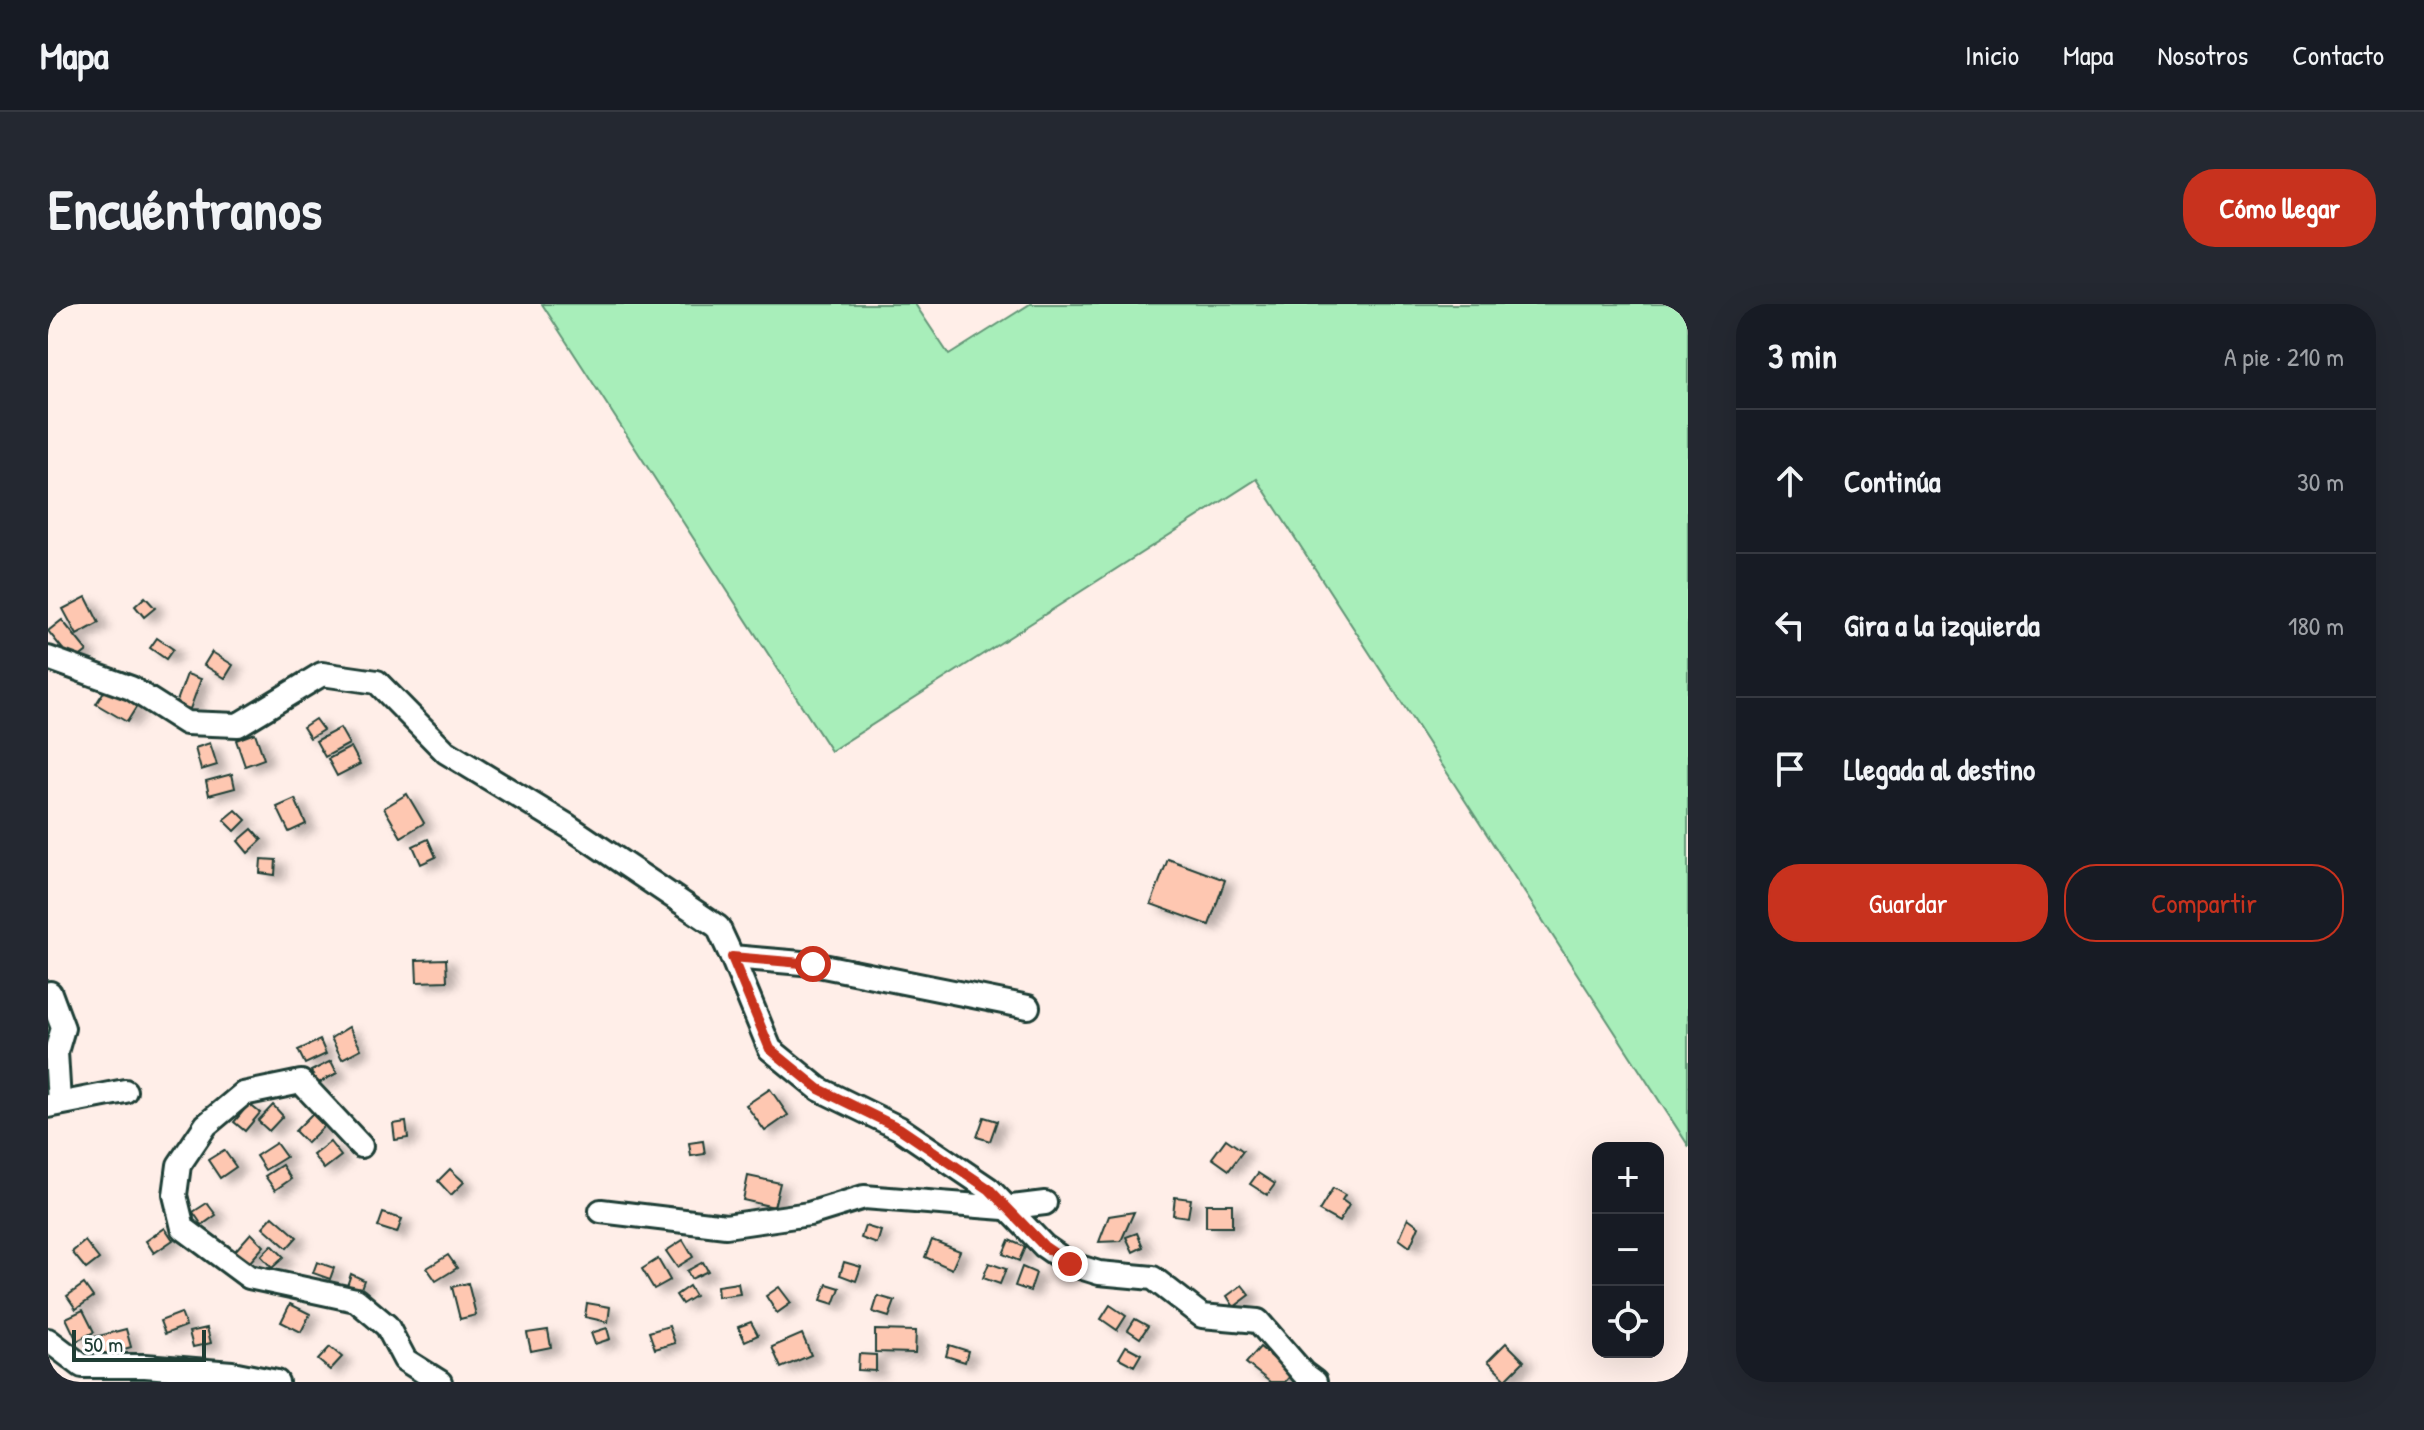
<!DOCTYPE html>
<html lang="es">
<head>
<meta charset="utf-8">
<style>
  body { margin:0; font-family:"Patrick Hand",sans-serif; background:#242831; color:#f1f3f6 }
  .controls { position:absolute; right:24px; bottom:24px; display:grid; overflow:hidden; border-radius:16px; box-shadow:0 8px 32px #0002 }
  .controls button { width:72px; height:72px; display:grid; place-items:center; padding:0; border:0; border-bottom:2px solid #363941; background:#171b24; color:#f1f3f6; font:40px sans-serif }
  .scale { position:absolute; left:24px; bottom:20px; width:134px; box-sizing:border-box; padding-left:8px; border:4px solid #1f3d34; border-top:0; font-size:22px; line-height:28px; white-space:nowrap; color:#1f3d34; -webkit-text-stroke:6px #fff; paint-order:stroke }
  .stop { position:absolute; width:24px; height:24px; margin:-18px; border:6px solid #c8321e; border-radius:50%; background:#fff }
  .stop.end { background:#c8321e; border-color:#fff; box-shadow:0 2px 8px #0008 }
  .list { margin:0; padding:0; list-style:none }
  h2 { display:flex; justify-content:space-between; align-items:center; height:104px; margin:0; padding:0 32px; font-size:34px }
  h2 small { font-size:26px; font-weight:400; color:#9ea1a6 }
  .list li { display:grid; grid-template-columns:52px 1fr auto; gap:24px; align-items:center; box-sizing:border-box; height:144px; padding:0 32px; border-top:2px solid #363941 }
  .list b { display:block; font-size:30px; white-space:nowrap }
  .list em { font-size:26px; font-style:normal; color:#9ea1a6 }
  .actions { display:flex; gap:16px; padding:24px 32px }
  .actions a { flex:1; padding:18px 0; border:2px solid #c8321e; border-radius:32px; text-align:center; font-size:28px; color:#c8321e }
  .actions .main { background:#c8321e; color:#fff }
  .icon { flex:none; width:44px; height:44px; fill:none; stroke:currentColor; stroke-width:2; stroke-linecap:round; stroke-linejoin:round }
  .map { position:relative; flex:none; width:1640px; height:1078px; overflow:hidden; border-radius:32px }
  header { display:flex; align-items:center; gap:48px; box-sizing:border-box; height:112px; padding:0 40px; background:#171b24; border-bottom:2px solid #363941 }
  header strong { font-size:38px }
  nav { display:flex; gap:44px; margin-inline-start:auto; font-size:28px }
  .intro { display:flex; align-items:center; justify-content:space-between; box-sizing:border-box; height:192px; padding:0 48px }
  h1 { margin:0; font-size:56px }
  .button { padding:20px 36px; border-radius:32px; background:#c8321e; color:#fff; font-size:28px; font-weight:700 }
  main { display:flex; gap:48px; padding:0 48px }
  aside { flex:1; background:#171b24; border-radius:32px; box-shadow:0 8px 32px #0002 }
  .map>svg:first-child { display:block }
  .green { fill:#a8eeba; stroke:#649677; stroke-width:2 }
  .building { fill:#fec7b1; stroke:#1f3d34; stroke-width:2; filter:url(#shadow) }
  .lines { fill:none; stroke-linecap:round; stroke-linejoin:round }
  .minor-casing { stroke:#1f3d34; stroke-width:28 }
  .minor { stroke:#fff; stroke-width:22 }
  .route { stroke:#c8321e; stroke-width:10 }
</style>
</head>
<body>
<header>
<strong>Mapa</strong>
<nav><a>Inicio</a><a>Mapa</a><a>Nosotros</a><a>Contacto</a></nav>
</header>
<div class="intro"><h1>Encuéntranos</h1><a class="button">Cómo llegar</a></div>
<main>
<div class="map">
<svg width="1640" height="1078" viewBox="0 0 1640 1078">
  <defs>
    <filter id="shadow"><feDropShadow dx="9" dy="5" stdDeviation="4" flood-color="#0004"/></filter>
  </defs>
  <rect width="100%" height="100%" fill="#ffeee8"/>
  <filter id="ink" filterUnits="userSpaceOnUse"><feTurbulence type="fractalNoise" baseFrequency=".0125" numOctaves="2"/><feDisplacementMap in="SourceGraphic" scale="16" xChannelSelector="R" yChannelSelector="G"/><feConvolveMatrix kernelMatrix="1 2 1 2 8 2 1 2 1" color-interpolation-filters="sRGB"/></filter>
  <g filter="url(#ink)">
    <polygon class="green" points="494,0 867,0 901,51 982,0 1640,0 1640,841 1209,175 783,447"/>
    <g class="building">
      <polygon points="38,293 51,319 29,331 15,305"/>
      <polygon points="97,293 107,304 96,313 87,302"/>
      <polygon points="14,316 39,347 25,358 0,327"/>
      <polygon points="109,334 125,345 118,355 102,344"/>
      <polygon points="164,348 185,361 177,374 156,361"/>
      <polygon points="139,370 153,375 142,405 128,400"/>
      <polygon points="58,384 89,402 79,418 48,400"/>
      <polygon points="267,415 275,426 262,434 255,423"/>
      <polygon points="292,424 301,440 277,453 268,437"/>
      <polygon points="207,429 216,455 197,462 188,436"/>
      <polygon points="162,439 169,461 153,466 147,444"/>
      <polygon points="303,443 312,460 289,472 280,455"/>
      <polygon points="184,470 187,484 161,491 158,477"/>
      <polygon points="359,490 376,519 353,533 336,504"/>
      <polygon points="247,495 258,520 241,528 229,503"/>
      <polygon points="188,506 198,516 187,527 176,516"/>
      <polygon points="204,525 214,536 200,549 190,537"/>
      <polygon points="380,535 388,553 373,560 365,542"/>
      <polygon points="213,555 228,556 227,571 212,569"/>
      <polygon points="1120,555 1177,576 1161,621 1103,600"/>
      <polygon points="398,655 399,677 369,678 368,656"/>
      <polygon points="301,723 313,745 294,755 283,734"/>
      <polygon points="272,736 278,750 257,760 250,746"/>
      <polygon points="283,757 289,769 269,780 263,767"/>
      <polygon points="722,785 740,811 717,827 698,801"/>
      <polygon points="201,800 212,809 197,827 186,818"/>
      <polygon points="225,801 235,812 221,827 210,817"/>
      <polygon points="264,810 276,822 259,839 247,827"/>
      <polygon points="936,813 949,817 942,837 929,833"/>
      <polygon points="358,818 360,834 347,836 345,820"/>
      <polygon points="1178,835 1195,847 1181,866 1164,854"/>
      <polygon points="655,837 657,850 643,852 641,839"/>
      <polygon points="282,838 293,852 276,865 265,851"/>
      <polygon points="228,839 238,853 217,866 208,852"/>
      <polygon points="176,846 188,863 172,874 160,856"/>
      <polygon points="234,861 243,875 227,886 217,872"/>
      <polygon points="402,865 416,878 403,891 390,877"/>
      <polygon points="1210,869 1227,880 1219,891 1202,880"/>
      <polygon points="700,872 732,879 726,903 695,896"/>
      <polygon points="1285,884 1297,891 1294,896 1301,901 1291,918 1271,907"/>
      <polygon points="1127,893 1143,895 1140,913 1125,911"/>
      <polygon points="159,899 168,911 154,921 145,908"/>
      <rect x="1158" y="900" width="26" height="23"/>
      <polygon points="1086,908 1073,937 1051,938 1061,912"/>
      <polygon points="335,909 354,915 349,929 330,923"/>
      <polygon points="225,912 249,933 239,944 215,923"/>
      <polygon points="1360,914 1371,922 1362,943 1351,935"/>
      <polygon points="817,922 833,927 829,940 813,934"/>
      <polygon points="117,924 125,936 106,949 98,937"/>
      <polygon points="203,929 216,942 201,959 187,947"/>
      <polygon points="1089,929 1095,943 1085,948 1078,933"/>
      <polygon points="635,936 645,953 629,963 618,947"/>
      <polygon points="884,936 912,947 904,965 877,953"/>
      <polygon points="961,936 977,943 971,957 955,950"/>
      <polygon points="37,937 51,955 38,965 24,948"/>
      <polygon points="224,941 236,953 224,964 213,952"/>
      <polygon points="400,951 409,964 388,977 379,964"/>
      <polygon points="610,955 622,976 606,985 594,965"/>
      <polygon points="269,958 286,964 282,975 265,969"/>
      <polygon points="655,958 660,967 643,975 639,967"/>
      <polygon points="796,958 813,963 808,977 792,971"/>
      <polygon points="941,959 958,965 952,980 935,974"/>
      <polygon points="974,963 988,969 982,987 967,982"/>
      <polygon points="303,970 316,976 312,987 299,982"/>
      <polygon points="420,979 428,1011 412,1015 404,983"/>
      <polygon points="690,979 692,990 670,993 669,982"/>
      <polygon points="36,980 45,993 28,1005 19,992"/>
      <polygon points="779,980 792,984 786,1000 773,996"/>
      <polygon points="1194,981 1202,991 1186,1003 1179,992"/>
      <polygon points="641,982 647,992 634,1000 628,991"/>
      <polygon points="731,983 743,999 729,1009 718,992"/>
      <polygon points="830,992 847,997 841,1013 825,1008"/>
      <polygon points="539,999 562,1003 560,1018 537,1013"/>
      <polygon points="242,1000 262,1010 253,1028 233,1018"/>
      <polygon points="1062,1001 1078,1012 1069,1026 1053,1015"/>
      <polygon points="35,1006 46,1028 29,1037 18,1014"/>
      <polygon points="133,1009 138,1022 117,1030 112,1017"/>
      <polygon points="1087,1015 1100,1022 1092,1034 1080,1026"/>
      <polygon points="703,1018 710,1031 697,1037 690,1023"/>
      <polygon points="621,1022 627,1039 607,1045 601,1028"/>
      <polygon points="159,1024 163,1039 145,1043 141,1028"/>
      <polygon points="559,1024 562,1035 547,1040 543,1029"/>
      <polygon points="78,1025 83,1043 52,1052 47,1033"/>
      <polygon points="500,1026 503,1043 483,1047 479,1029"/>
      <polygon points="827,1026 868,1027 867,1049 827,1048"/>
      <polygon points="754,1030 763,1051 733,1064 724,1043"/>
      <polygon points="1458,1039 1476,1057 1458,1075 1440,1057"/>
      <polygon points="901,1041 920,1047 917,1058 898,1052"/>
      <polygon points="1078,1042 1093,1050 1086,1062 1071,1054"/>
      <polygon points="282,1043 294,1053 282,1066 270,1056"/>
      <polygon points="1212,1043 1244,1070 1237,1078 1222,1078 1198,1059"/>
      <polygon points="811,1050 828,1051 828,1067 810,1066"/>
    </g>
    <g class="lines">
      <g class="minor-casing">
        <g id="minor">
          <polyline points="0,354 83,384 138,419 190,421 274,370 329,378 398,448 520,522 670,623 684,653 765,660 980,703"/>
          <polyline points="684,653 722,745 771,785 851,824 941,885 996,942 1022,960 1051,969 1105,974 1154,1012 1210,1017 1255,1069 1267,1078"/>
          <polyline points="2,689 15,724 8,748 11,798"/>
          <polyline points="0,802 77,787"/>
          <polyline points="313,842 253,778 195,790 158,821 131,861 127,891 135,924 201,973 308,996 339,1022 357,1056 392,1078"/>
          <polyline points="553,907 678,922 761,910 816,893 956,904 997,899"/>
          <polyline points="0,1036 34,1062 97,1062 184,1069 229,1078"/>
        </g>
      </g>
      <use href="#minor" class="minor"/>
    </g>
  </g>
  <g class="lines" filter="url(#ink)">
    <polyline class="route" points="765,660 684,653 722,745 771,785 851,824 941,885 996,942 1022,960"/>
  </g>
</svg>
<div class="controls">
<button>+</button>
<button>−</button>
<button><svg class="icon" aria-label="locate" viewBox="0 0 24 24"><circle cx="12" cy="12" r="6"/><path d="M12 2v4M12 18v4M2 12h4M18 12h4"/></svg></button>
</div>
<div class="scale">50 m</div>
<div class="stop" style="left:765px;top:660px"></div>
<div class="stop end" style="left:1022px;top:960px"></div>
</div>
<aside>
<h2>3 min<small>A pie · 210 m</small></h2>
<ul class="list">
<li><svg class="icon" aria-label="ahead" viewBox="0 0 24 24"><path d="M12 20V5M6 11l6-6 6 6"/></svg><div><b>Continúa</b></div><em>30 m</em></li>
<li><svg class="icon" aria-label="left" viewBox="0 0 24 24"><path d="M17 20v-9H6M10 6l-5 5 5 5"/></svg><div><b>Gira a la izquierda</b></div><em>180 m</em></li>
<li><svg class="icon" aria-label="arrive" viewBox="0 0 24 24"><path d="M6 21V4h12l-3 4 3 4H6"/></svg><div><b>Llegada al destino</b></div></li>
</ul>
<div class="actions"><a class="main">Guardar</a><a>Compartir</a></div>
</aside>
</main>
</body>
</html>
